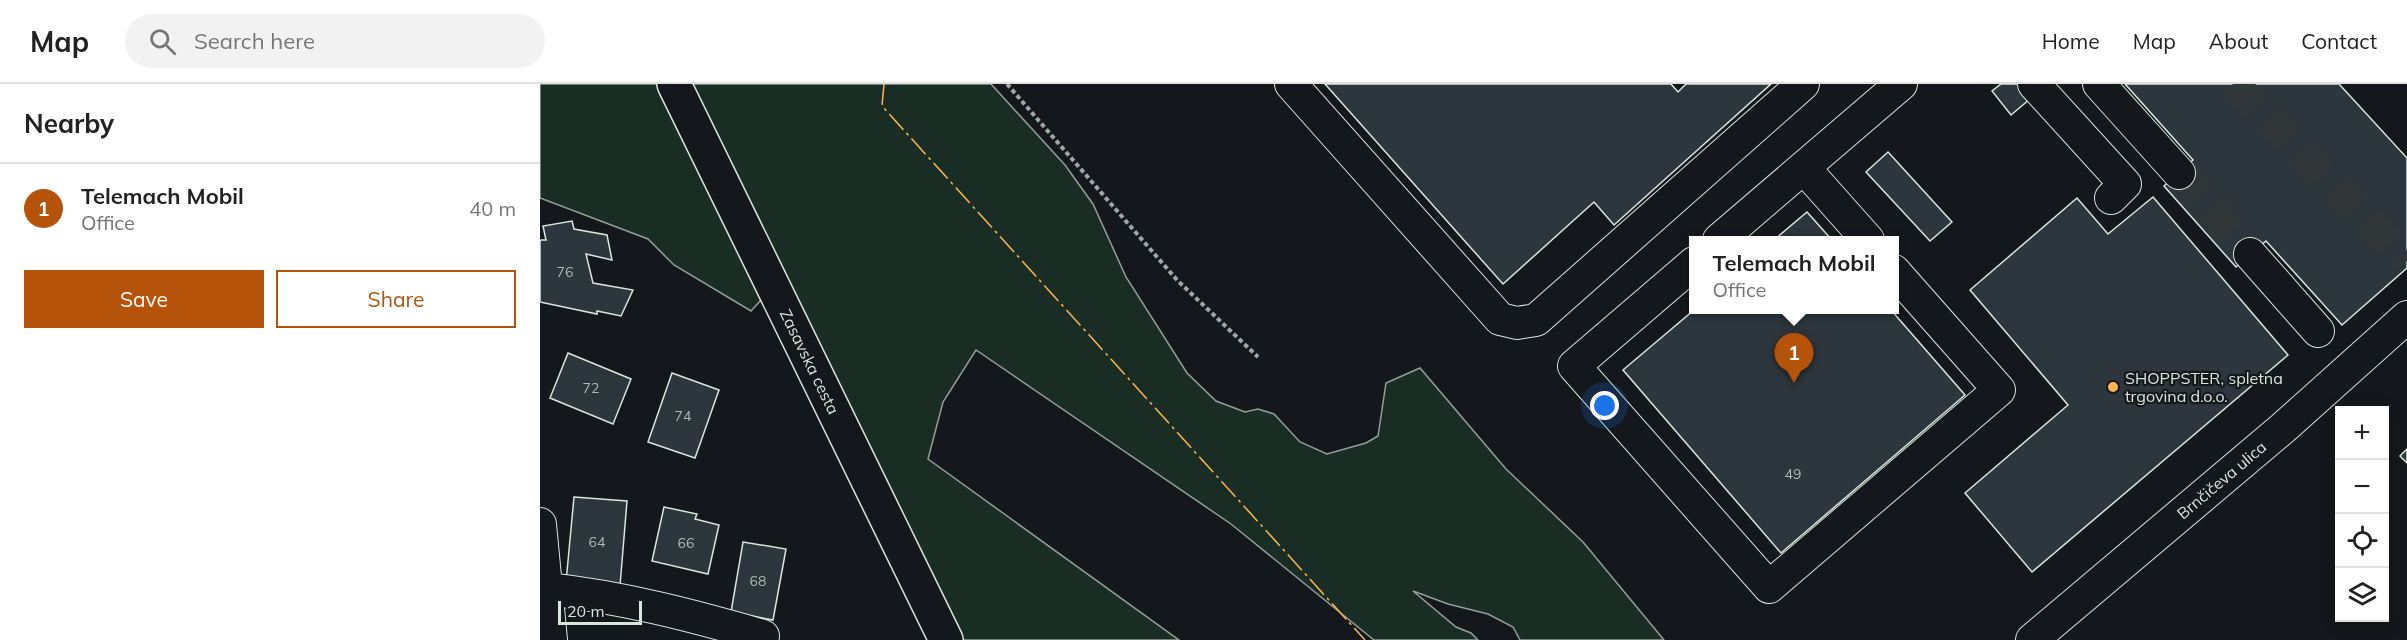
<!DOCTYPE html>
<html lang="en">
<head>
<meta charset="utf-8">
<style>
  body { margin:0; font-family:Mulish,sans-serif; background:#f2f2f2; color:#222 }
  .controls { position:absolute; right:18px; bottom:18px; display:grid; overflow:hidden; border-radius:0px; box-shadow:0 3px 15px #0003 }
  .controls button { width:54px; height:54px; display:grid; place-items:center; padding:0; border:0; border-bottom:2px solid #e0e0e0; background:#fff; color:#222; font:30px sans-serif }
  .scale { position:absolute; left:18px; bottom:15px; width:84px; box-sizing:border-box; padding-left:6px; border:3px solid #d8e6dc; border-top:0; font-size:16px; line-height:21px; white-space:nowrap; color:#d8e6dc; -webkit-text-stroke:4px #14181c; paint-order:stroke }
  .you { position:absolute; left:1065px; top:322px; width:21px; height:21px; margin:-15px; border:4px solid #fff; border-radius:50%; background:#1a73e8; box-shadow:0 0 0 9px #1a73e833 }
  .badge { display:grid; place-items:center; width:39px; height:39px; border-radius:50%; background:#b45309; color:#fff; font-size:20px; font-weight:700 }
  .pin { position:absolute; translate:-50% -50px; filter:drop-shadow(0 2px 3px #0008) }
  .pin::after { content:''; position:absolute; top:32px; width:21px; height:18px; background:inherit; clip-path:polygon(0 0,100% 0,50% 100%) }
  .popup { position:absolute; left:1149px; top:152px; width:210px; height:78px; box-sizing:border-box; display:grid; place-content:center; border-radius:0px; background:#fff; filter:drop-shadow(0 2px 4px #0005); font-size:20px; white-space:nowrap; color:#767676 }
  .popup b { font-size:22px; color:#222 }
  .popup::after { content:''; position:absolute; left:50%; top:100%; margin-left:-12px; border:12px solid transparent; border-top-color:#fff }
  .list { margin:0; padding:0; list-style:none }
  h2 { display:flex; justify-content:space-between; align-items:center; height:78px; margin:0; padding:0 24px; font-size:26px }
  h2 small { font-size:20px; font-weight:400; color:#767676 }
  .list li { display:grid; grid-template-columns:39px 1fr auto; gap:18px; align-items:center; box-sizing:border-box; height:90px; padding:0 24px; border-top:2px solid #e0e0e0 }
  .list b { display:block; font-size:22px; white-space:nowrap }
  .list p { margin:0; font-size:20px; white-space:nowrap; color:#767676 }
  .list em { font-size:20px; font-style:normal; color:#767676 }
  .actions { display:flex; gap:12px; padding:18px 24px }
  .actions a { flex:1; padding:14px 0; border:2px solid #b45309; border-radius:0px; text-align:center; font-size:21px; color:#b45309 }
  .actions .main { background:#b45309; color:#fff }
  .icon { flex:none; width:33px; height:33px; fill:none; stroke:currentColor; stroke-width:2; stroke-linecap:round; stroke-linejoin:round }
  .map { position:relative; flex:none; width:1867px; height:556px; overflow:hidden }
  header { display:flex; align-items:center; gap:36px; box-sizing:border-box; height:84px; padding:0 30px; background:#fff; border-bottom:2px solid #e0e0e0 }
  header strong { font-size:28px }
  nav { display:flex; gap:33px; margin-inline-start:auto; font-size:21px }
  .search { width:420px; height:54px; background:#f2f2f2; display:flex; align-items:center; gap:15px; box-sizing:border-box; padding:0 21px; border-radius:33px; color:#767676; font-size:22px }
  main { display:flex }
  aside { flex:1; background:#fff }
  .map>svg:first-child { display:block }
  .green { fill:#1a2d24; stroke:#939e99; stroke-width:1.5 }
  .building { fill:#2c363c; stroke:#d8e6dc; stroke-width:1.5 }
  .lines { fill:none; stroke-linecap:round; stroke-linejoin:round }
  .minor-tunnel { stroke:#313739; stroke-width:32; stroke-dasharray:32 16; stroke-linecap:butt }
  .minor-casing { stroke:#d8e6dc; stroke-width:34 }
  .major-casing { stroke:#d8e6dc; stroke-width:36 }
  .path { stroke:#9da8a2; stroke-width:4; stroke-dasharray:4.5 3; stroke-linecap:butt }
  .minor { stroke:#14181c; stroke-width:32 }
  .major { stroke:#14181c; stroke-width:33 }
  .power { stroke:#ffb74d; stroke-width:1.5; stroke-dasharray:21 4.5 3 4.5; stroke-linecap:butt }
  .poi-dot { fill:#ffb74d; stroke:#14181c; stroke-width:2 }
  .labels { text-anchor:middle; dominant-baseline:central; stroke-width:4.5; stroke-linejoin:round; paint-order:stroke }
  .number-label { font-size:14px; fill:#adbab4 }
  .street-label { font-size:16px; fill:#d8e6dc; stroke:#14181c }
  .poi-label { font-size:16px; fill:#d8e6dc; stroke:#14181c; text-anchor:start }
</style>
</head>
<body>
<header>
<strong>Map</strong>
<div class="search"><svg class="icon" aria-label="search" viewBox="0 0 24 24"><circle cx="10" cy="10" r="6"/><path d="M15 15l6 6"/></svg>Search here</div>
<nav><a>Home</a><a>Map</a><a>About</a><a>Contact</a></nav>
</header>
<main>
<aside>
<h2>Nearby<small></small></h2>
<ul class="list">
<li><span class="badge">1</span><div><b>Telemach Mobil</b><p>Office</p></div><em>40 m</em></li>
</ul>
<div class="actions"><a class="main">Save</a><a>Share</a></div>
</aside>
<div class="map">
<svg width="1867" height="556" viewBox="0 0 1867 556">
  <rect width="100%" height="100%" fill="#14181c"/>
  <g class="green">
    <polygon points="0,0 117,0 221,216 211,227 134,181 108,155 0,114"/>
    <polygon points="152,0 451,0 525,81 553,120 586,193 647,289 676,317 705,328 718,325 734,330 760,358 787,370 826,359 838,352 846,299 880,284 966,385 1043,458 1124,556 980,556 973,543 948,530 908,520 873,507 916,543 931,549 938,556 834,556 691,440 436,266 403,318 388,375 639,556 420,556"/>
  </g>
  <g class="building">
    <polygon points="785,0 1131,0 1138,8 1146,0 1231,0 1074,141 1054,118 963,200"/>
    <polygon points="1461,0 1478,0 1490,15 1471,31 1452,7"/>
    <polygon points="1585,0 1799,0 1867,74 1867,184 1802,241 1726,157 1696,183 1624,102 1653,76"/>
    <polygon points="1348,68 1412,138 1390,157 1326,88"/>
    <polygon points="1613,113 1748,271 1492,488 1425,409 1528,321 1430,206 1537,114 1568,150"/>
    <polygon points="1267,128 1292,156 1234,156"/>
    <polygon points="32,137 34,145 67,151 72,176 46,170 53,199 93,206 81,232 57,227 57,230 0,218 0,156 6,156 3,142"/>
    <polygon points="1154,226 1351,226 1425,311 1241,469 1083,286"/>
    <polygon points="28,269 91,295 73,340 10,314"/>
    <polygon points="132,289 179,306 155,374 108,358"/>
    <polygon points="1867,365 1867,379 1860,372"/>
    <polygon points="34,413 87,417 80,502 26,498"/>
    <polygon points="124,423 157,430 155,435 179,441 168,490 112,477"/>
    <polygon points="203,458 246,465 233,536 191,528"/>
  </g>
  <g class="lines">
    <g class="minor-tunnel">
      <polyline points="1693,0 1867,177"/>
      <polyline points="1639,89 1710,170"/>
    </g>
    <g class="minor-casing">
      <g id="minor">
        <polyline points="751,0 960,235 977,239 996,236 1263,0"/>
        <polyline points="1494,0 1585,100 1571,114"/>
        <polyline points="1559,0 1639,89"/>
        <polyline points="1264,84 1328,156"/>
        <polyline points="1179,156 1361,0"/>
        <polyline points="1710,170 1778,247"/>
        <polyline points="1154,179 1034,282 1229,503 1459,306 1354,187"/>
        <polyline points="0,440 11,556"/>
        <path d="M7 505C81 513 151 531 223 552"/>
        <path id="s1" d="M1492 556 1743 344 1867 233"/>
      </g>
    </g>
    <g class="major-casing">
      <g id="major">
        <path id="s2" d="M134 0 406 556"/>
      </g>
    </g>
    <polyline class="path" points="467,0 637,196 718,273"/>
    <use href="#minor" class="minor"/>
    <use href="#major" class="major"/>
    <polyline class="power" points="344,0 342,22 825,556"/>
  </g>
  <circle class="poi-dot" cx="1573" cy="303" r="6"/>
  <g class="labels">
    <g class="number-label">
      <text x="25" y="188">76</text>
      <text x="51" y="304">72</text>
      <text x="143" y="332">74</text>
      <text x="1253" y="390">49</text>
      <text x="57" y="458">64</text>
      <text x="146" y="459">66</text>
      <text x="218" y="497">68</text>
    </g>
    <g class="street-label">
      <text stroke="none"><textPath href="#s2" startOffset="309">Zasavska cesta</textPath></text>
      <text stroke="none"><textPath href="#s1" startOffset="248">Brnčičeva ulica</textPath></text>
    </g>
    <g class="poi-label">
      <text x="1585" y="294">SHOPPSTER, spletna<tspan x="1585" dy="18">trgovina d.o.o.</tspan></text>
    </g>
  </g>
</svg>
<div class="controls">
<button>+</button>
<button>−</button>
<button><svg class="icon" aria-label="locate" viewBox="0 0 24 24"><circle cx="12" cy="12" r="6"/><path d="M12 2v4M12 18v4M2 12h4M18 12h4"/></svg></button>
<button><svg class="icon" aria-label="layers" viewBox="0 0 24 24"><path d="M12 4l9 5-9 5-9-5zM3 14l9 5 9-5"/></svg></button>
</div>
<div class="scale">20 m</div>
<div class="you"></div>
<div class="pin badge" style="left:1254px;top:299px">1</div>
<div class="popup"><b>Telemach Mobil</b>Office</div>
</div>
</main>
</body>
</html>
